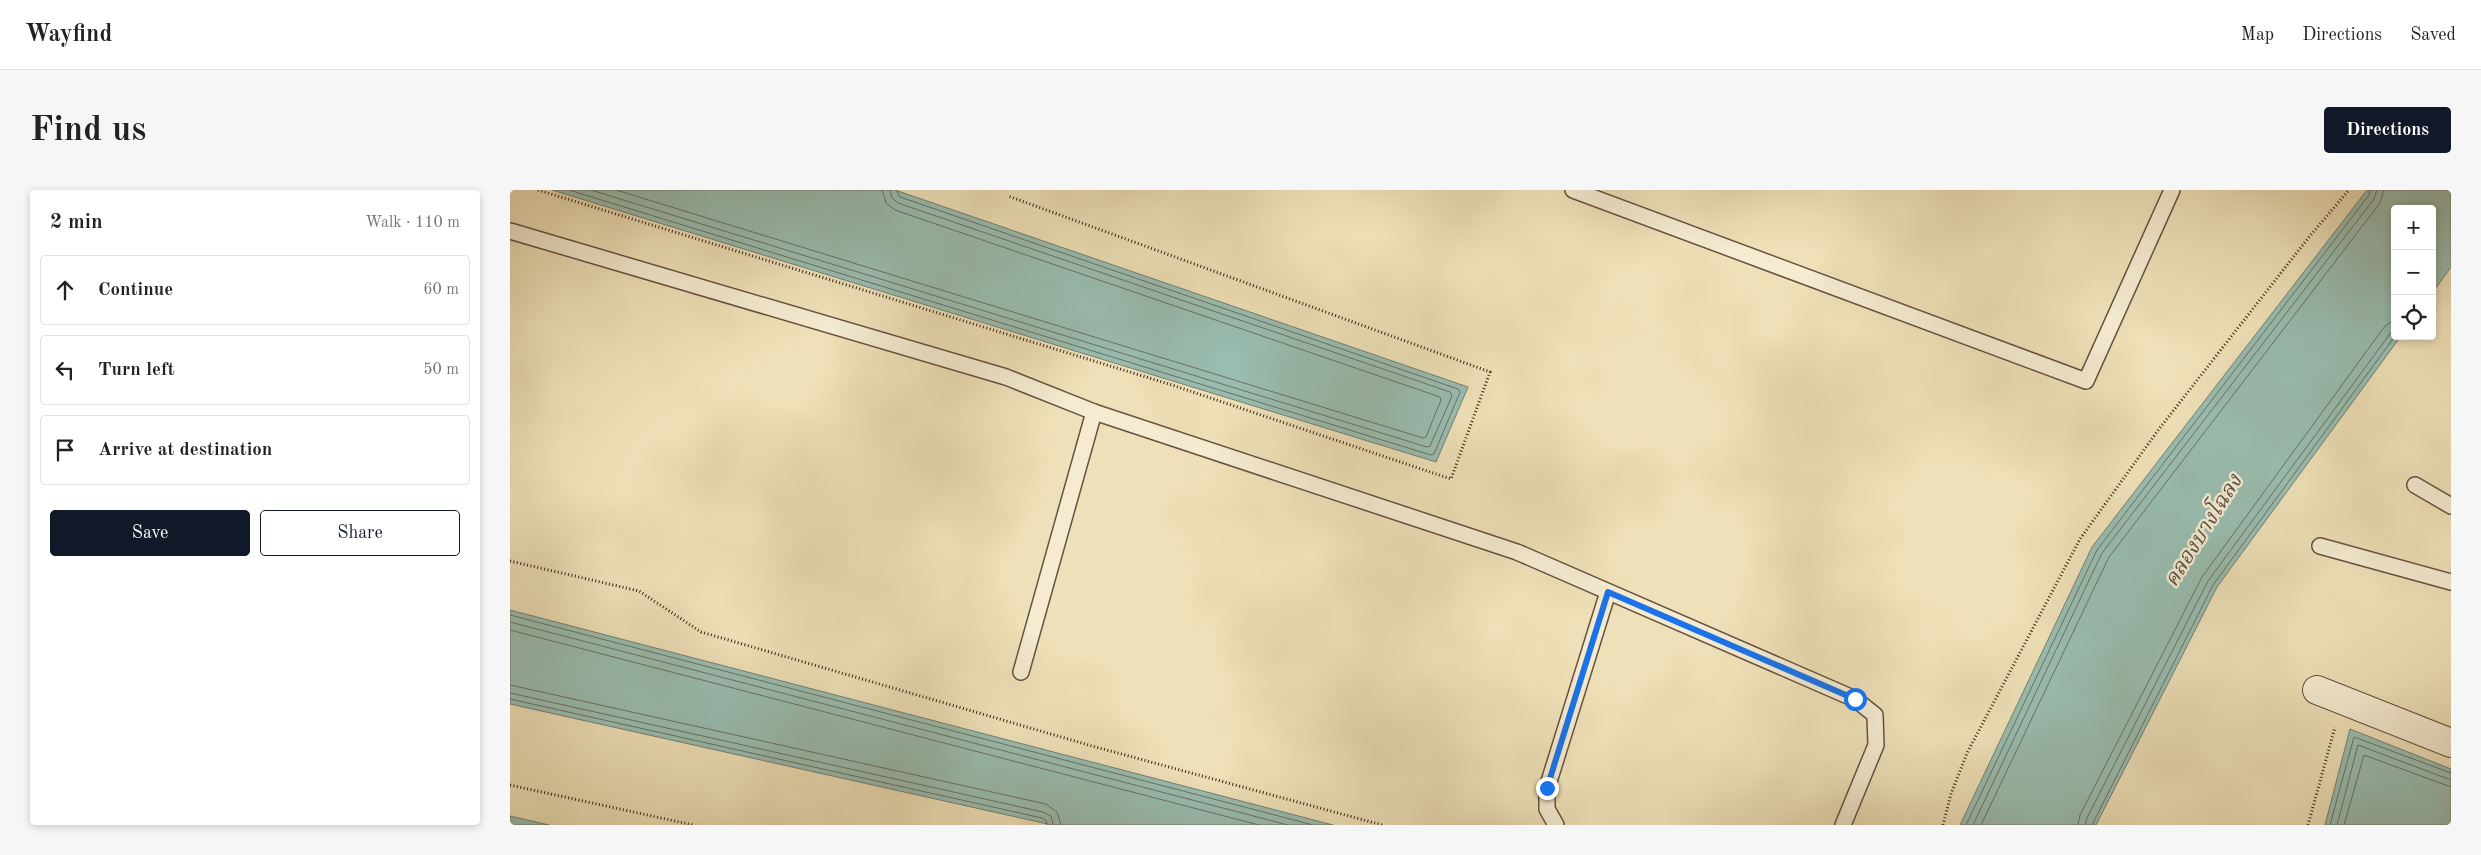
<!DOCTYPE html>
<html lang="en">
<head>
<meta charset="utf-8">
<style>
  body { margin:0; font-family:"Old Standard TT","Noto Serif Thai",serif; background:#f6f6f6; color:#222 }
  .controls { position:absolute; right:15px; top:15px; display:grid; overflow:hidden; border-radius:5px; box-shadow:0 2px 8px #0003 }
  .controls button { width:45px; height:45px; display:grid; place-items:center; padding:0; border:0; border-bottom:1px solid #e0e0e0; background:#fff; color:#222; font:25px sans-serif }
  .stop { position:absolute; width:15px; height:15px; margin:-11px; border:4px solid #1a73e8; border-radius:50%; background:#fff }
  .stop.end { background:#1a73e8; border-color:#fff; box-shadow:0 1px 5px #0008 }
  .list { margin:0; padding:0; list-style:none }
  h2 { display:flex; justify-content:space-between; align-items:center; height:65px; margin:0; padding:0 20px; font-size:21px }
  h2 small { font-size:16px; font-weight:400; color:#767676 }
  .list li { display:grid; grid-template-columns:32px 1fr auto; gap:15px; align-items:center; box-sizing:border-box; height:70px; margin:0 10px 10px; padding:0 10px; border:1px solid #e0e0e0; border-radius:5px }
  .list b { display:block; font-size:19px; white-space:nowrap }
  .list em { font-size:16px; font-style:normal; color:#767676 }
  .actions { display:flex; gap:10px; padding:15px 20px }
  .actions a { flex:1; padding:11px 0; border:1px solid #111827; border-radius:5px; text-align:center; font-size:18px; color:#111827 }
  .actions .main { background:#111827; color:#fff }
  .icon { flex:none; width:28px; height:28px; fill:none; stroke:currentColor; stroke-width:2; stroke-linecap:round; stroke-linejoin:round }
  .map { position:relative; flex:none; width:1941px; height:635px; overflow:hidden; border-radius:5px }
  header { display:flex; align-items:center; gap:30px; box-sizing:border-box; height:70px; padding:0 25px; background:#fff; border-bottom:1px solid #e0e0e0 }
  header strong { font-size:24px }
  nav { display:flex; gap:28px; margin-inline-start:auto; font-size:18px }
  .intro { display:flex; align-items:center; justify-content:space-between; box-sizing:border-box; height:120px; padding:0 30px }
  h1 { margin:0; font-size:35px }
  .button { padding:12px 22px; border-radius:5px; background:#111827; color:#fff; font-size:18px; font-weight:700 }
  main { display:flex; gap:30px; padding:0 30px }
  aside { flex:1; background:#fff; border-radius:5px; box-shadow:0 2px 8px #0003 }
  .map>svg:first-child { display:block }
  .water { fill:#99bdb0; stroke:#737f73 }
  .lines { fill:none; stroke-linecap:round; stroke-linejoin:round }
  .shore { stroke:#6a7064; stroke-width:1 }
  .lane-casing { stroke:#67523f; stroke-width:18 }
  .street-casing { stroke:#67523f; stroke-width:30 }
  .path { stroke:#3a2317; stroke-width:3; stroke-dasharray:1 2.5; stroke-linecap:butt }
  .lane { stroke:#f4ebd1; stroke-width:15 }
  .street { stroke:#f4ebd1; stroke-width:28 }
  .route { stroke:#1a73e8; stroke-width:6 }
  .labels { text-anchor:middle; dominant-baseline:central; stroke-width:5; stroke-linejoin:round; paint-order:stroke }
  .water-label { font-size:21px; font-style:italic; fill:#565145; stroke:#f4ebd1 }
</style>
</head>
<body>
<header>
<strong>Wayfind</strong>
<nav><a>Map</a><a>Directions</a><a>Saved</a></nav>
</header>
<div class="intro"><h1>Find us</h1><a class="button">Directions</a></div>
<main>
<aside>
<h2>2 min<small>Walk · 110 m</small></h2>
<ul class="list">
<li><svg class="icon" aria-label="ahead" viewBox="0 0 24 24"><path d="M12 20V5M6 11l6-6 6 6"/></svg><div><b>Continue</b></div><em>60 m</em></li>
<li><svg class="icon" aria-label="left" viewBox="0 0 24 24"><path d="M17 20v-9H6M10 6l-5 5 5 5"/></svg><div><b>Turn left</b></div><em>50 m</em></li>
<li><svg class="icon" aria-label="arrive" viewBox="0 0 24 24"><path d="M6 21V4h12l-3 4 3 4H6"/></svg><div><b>Arrive at destination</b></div></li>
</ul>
<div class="actions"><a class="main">Save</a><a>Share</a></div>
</aside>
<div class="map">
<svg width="1941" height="635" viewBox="0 0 1941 635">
  <rect width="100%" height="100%" fill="#eee0b8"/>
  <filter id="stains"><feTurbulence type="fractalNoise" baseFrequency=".004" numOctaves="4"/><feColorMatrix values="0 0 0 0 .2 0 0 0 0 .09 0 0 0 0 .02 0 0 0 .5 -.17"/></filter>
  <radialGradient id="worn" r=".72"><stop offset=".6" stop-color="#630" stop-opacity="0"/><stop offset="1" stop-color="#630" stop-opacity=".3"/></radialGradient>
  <g class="water">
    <polygon points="42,0 385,0 958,197 926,272"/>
    <polygon points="1857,0 1941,0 1941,77 1922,103 1922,19 1885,19 1885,146 1891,146 1707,397 1586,635 1450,635 1582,357"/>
    <polygon points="0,420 823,635 542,635 0,514"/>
    <polygon points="1840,539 1941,579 1941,635 1815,635"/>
    <polygon points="0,626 39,635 0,635"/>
  </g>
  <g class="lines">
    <g class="shore">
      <polyline points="59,0 921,265 924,264 950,202 948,199 390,7 386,0"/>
      <polyline points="81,0 917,257 920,256 942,206 940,202 388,13 382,8 380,0"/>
      <polyline points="106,0 913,248 916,247 931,210 930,207 385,20 376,13 372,0"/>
      <polyline points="0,425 803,635"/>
      <polyline points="0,432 778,635"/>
      <polyline points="0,440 749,635"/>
      <polyline points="0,495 536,614 547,622 551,635"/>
      <polyline points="0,503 533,622 541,626 543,635"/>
      <polyline points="0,509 532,628 536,630 537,635"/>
      <polyline points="1456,635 1587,360 1859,5 1860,0"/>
      <polyline points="1463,635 1592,363 1864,9 1867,0"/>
      <polyline points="1471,635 1599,367 1870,13 1874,0"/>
      <polyline points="1568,635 1570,625 1692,387 1875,136 1885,129"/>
      <polyline points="1575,635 1577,628 1698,391 1885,137"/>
      <polyline points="1582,635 1703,395 1885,146"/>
      <polyline points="1820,635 1844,547 1941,583"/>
      <polyline points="1827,635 1848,555 1941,590"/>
      <polyline points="1834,635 1854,565 1941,597"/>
    </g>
    <g class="lane-casing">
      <g id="lane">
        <polyline points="1063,0 1576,191 1662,0"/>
        <polyline points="0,41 496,187 584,222 1007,362 1345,509 1365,525 1366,555 1333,635"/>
        <polyline points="1905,295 1941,316"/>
        <polyline points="1810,356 1941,392"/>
        <polyline points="511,482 584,222"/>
        <polyline points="1046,635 1037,619 1037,598 1098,402"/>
      </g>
    </g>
    <g class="street-casing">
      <polyline id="street" points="1807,500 1941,553"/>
    </g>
    <g class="path">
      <polyline points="28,0 662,195 941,289 980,182 498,6"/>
      <polyline points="0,371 129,401 191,442 582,556 872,635"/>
      <polyline points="0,595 183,635"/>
      <polyline points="1433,635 1441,604 1457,563 1570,349 1649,239 1799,47 1839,0"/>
      <polyline points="1798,635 1825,537"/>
    </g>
    <use href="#lane" class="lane"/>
    <use href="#street" class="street"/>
  </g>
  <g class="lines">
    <polyline class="route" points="1037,598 1098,402 1345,509"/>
  </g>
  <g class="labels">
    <g class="water-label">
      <text transform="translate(1694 341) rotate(-58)">คลองบางโฉลง</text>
    </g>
  </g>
  <rect width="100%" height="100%" filter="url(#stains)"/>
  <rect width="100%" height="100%" fill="url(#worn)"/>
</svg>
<div class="controls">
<button>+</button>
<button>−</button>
<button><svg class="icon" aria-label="locate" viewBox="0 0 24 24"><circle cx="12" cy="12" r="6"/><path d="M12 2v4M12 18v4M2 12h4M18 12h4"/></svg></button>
</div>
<div class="stop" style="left:1345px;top:509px"></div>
<div class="stop end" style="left:1037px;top:598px"></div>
</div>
</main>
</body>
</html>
